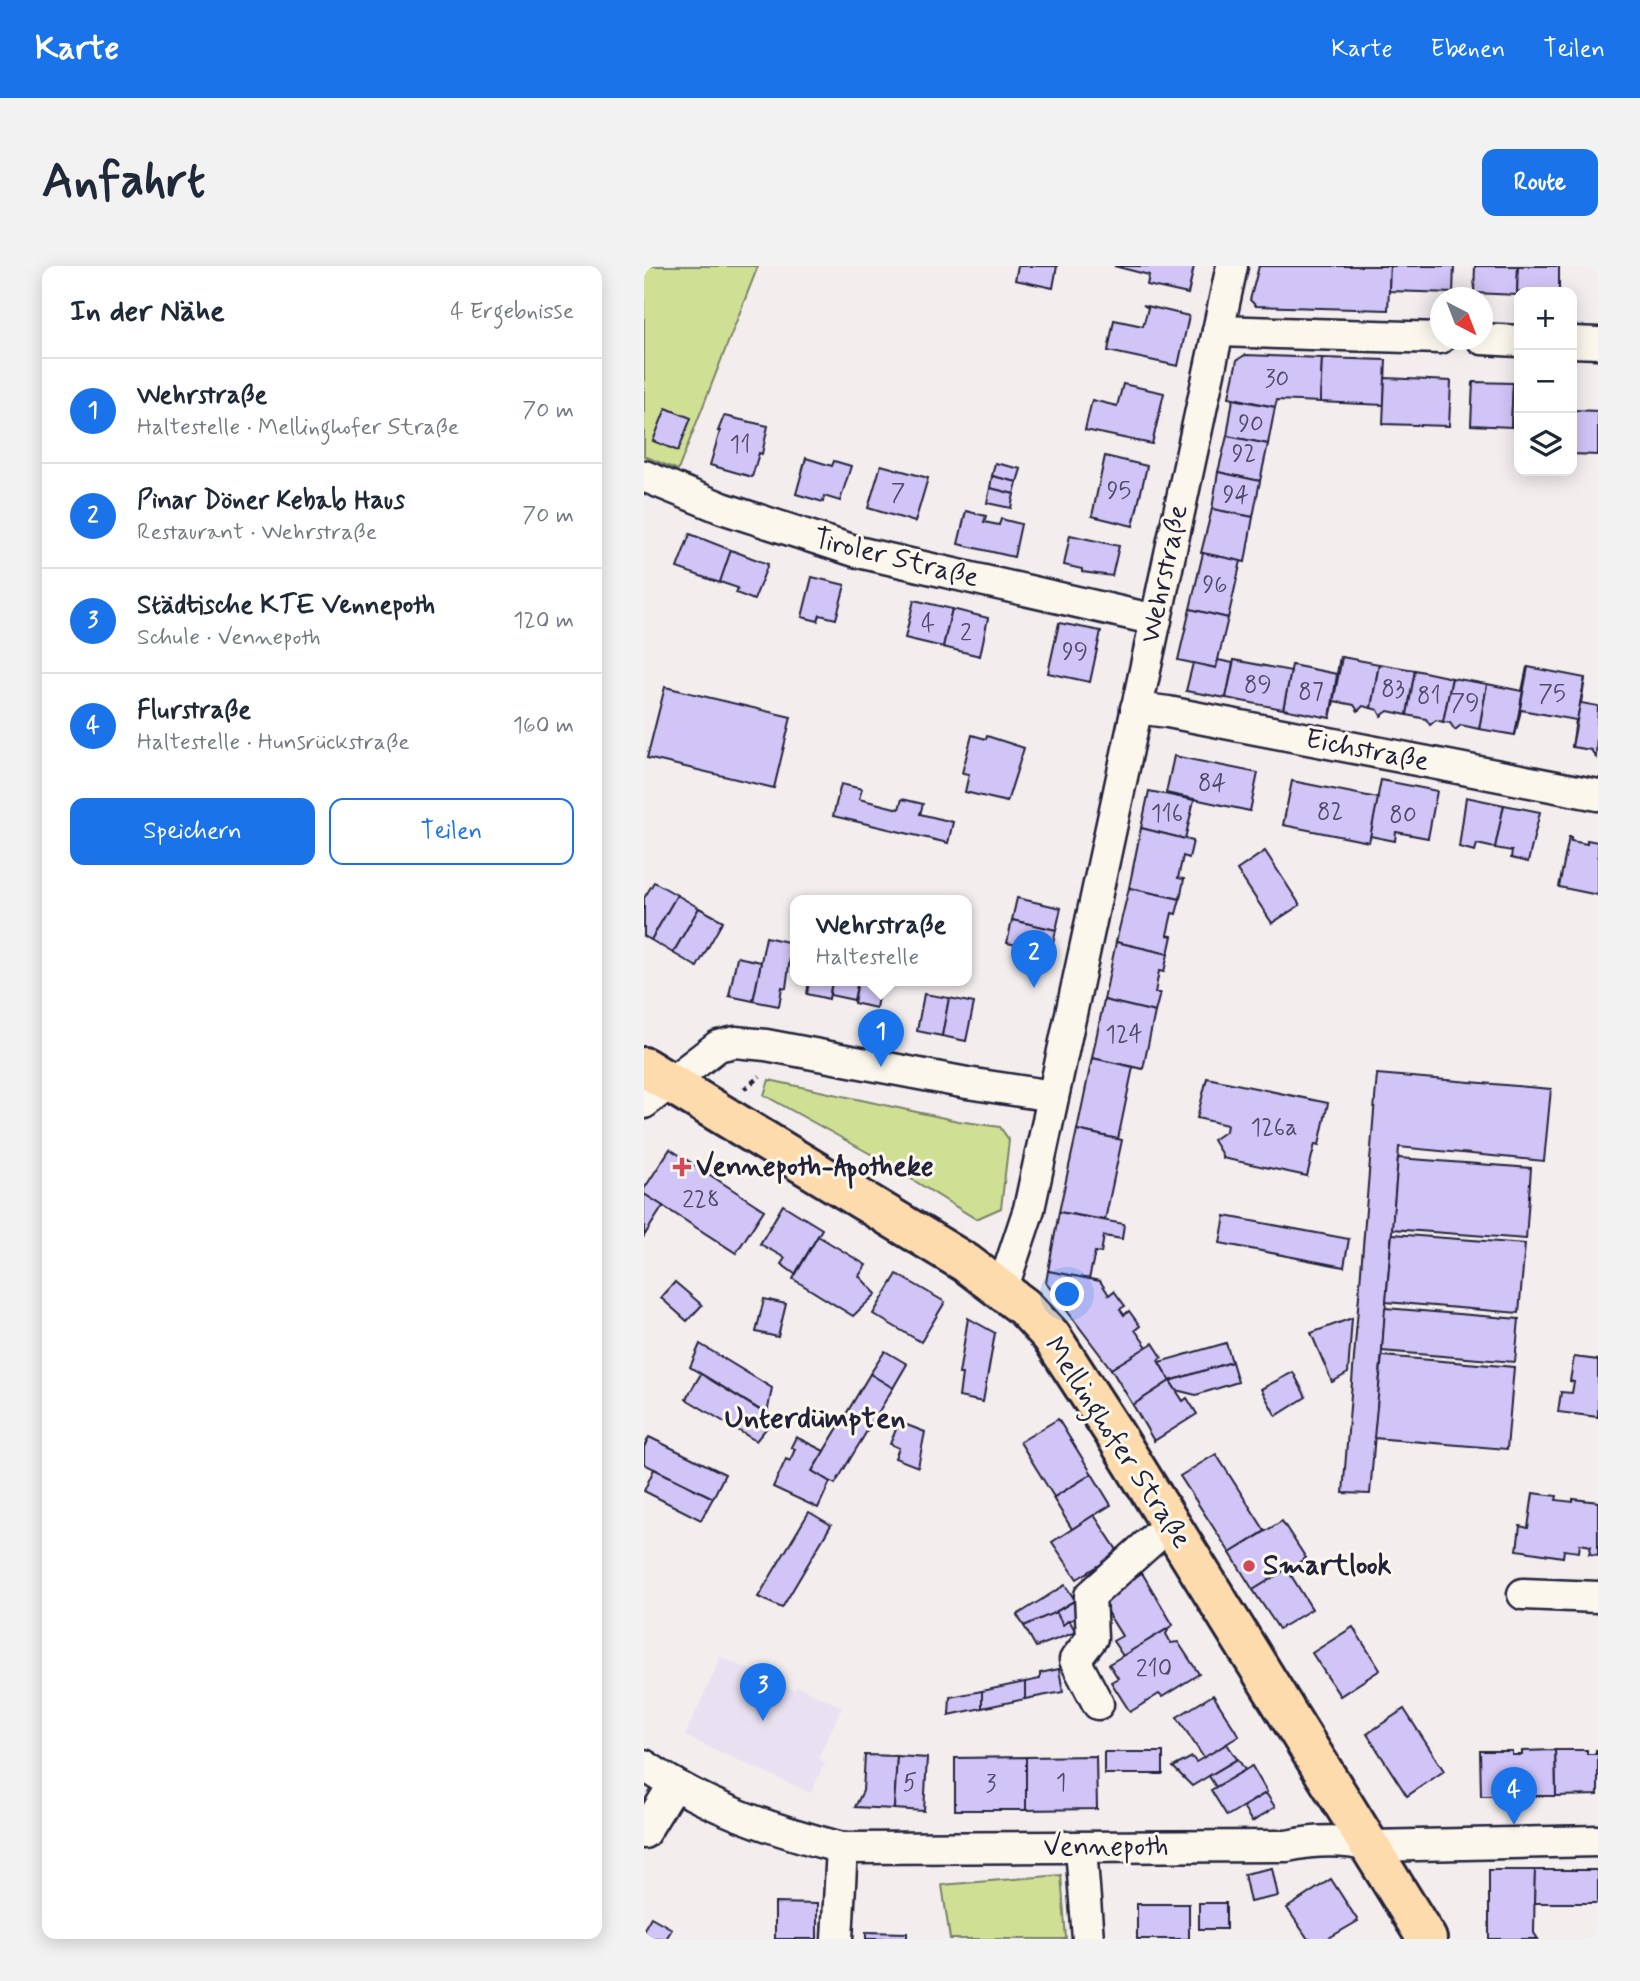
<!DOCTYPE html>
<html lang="de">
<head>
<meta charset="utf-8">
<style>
  body { margin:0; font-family:Mynerve,sans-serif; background:#f2f2f3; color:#1f2937 }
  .controls { position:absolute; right:21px; top:21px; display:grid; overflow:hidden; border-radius:14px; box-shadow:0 4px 18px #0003 }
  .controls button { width:63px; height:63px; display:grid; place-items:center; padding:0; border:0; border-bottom:2px solid #e0e1e3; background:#fff; color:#1f2937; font:35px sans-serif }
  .compass { position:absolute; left:786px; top:21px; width:63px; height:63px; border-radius:50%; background:#fff; box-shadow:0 4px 18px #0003; rotate:138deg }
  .you { position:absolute; left:424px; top:1029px; width:24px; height:24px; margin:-18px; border:5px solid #fff; border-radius:50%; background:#1a73e8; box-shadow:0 0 0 10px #1a73e833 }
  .badge { display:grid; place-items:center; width:46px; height:46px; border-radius:50%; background:#1a73e8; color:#fff; font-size:23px; font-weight:700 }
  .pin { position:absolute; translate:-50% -58px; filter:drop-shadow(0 2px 4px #0008) }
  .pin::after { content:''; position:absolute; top:37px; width:24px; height:21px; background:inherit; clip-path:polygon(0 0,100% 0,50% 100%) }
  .popup { position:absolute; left:146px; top:629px; width:182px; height:91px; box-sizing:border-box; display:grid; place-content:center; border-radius:14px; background:#fff; filter:drop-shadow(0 2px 5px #0005); font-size:23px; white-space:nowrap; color:#747a83 }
  .popup b { font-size:26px; color:#1f2937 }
  .popup::after { content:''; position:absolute; left:50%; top:100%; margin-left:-14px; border:14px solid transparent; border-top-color:#fff }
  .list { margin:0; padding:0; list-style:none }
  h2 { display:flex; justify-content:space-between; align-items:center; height:91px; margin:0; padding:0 28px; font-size:30px }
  h2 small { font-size:23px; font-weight:400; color:#747a83 }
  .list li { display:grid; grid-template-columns:46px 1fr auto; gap:21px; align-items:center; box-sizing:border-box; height:105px; padding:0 28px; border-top:2px solid #e0e1e3 }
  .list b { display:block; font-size:26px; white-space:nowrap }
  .list p { margin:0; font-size:23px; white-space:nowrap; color:#747a83 }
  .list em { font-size:23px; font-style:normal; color:#747a83 }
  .actions { display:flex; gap:14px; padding:21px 28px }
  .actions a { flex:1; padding:16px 0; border:2px solid #1a73e8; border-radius:14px; text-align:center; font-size:24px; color:#1a73e8 }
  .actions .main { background:#1a73e8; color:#fff }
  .icon { flex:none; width:38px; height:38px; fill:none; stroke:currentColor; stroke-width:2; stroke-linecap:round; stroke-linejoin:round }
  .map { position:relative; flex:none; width:954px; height:1673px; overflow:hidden; border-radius:14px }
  header { display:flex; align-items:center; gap:42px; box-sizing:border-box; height:98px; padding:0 35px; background:#1a73e8; color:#fff }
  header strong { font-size:33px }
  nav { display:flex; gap:38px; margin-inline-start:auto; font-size:24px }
  .intro { display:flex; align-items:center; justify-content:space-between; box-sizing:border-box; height:168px; padding:0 42px }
  h1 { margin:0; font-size:49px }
  .button { padding:18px 32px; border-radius:14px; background:#1a73e8; color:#fff; font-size:24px; font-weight:700 }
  main { display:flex; gap:42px; padding:0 42px }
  aside { flex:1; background:#fff; border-radius:14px; box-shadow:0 4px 18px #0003 }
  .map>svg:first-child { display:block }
  .built { fill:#e9e1f1 }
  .green { fill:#cfe094; stroke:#788168; stroke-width:2 }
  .building { fill:#d1c5f7; stroke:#22223b; stroke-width:2 }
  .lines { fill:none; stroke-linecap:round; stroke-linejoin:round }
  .minor-casing { stroke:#22223b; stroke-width:35 }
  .major-casing { stroke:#22223b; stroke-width:44 }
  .path { stroke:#22223b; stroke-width:4.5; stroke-dasharray:5 5; stroke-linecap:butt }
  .minor { stroke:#fbf7ec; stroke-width:30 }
  .major { stroke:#fedbac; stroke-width:38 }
  .poi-dot { fill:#d1495b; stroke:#fbf7ec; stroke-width:2.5 }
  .labels { text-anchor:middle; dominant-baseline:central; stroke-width:6; stroke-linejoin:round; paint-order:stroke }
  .number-label { font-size:24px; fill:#4e4b6a }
  .street-label { font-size:28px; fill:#22223b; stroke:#fbf7ec }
  .poi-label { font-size:28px; font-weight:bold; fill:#22223b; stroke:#fbf7ec; text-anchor:start }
  .neighbourhood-label { font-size:30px; font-weight:bold; fill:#22223b; stroke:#fbf7ec }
</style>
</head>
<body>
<header>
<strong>Karte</strong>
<nav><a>Karte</a><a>Ebenen</a><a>Teilen</a></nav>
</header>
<div class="intro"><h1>Anfahrt</h1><a class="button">Route</a></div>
<main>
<aside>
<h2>In der Nähe<small>4 Ergebnisse</small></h2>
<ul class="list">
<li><span class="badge">1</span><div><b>Wehrstraße</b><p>Haltestelle · Mellinghofer Straße</p></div><em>70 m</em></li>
<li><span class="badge">2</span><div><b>Pinar Döner Kebab Haus</b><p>Restaurant · Wehrstraße</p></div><em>70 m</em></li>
<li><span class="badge">3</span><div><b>Städtische KTE Vennepoth</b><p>Schule · Vennepoth</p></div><em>120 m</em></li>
<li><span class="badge">4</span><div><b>Flurstraße</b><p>Haltestelle · Hunsrückstraße</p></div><em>160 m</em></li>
</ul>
<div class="actions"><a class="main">Speichern</a><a>Teilen</a></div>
</aside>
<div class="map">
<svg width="954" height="1673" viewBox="0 0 954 1673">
  <rect width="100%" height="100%" fill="#f3edee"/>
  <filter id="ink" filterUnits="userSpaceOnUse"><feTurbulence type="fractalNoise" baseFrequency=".0143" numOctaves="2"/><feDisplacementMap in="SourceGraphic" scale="14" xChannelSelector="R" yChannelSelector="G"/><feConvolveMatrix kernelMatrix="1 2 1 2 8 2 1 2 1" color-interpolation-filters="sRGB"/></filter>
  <g filter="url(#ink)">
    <polygon class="built" points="77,1391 150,1424 153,1420 198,1441 174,1492 181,1496 167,1527 41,1470"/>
    <g class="green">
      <polygon points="0,0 114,0 34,204 0,190"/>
      <polygon points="125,814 314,855 356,861 365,874 357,942 332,953 232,891 120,829"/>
      <polygon points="417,1609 422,1673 306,1673 298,1619"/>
    </g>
    <g class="building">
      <polygon points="374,0 413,0 409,22 371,14"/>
      <polygon points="470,0 550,0 544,28 503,19 505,9"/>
      <polygon points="615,0 746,0 744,44 612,40 606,34"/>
      <polygon points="746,0 810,0 809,27 745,25"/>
      <polygon points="831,0 874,0 873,29 830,27"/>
      <polygon points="874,0 915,0 915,26 875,26 875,29 873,29"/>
      <polygon points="499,39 545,50 534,100 464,85 470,54 499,60 504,42"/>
      <polygon points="601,89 678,92 676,136 633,134 631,141 585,131 593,94"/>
      <polygon points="678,92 742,94 740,139 676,136"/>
      <polygon points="741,112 807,115 805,160 739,158"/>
      <polygon points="829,116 869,117 867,161 827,159"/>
      <polygon points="869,117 875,117 875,161 867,161"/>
      <polygon points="479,118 520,127 508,178 441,164 448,134 473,140"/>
      <polygon points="589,133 631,141 624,178 583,170"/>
      <polygon points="22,142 47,152 34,185 9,175"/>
      <polygon points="928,144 954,145 954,189 928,188"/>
      <polygon points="80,150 124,160 118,188 115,187 108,211 66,199 76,165 74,165"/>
      <polygon points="583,170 624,178 616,215 574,206"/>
      <polygon points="461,190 503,200 489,260 448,250"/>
      <polygon points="162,192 188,200 190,195 207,200 196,235 180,230 179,236 152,228"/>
      <polygon points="351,197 377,203 373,216 348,210"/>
      <polygon points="237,199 284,212 271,256 224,242"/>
      <polygon points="574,206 616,215 609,251 568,243"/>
      <polygon points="348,210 373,216 370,228 346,222"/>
      <polygon points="346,222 370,228 367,242 343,237"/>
      <polygon points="568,243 609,251 601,296 557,287"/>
      <polygon points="322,245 342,250 340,256 355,259 357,253 377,258 370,291 314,278"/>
      <polygon points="46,268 87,284 76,317 33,302"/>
      <polygon points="426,269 475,280 468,310 438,306 438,303 420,299"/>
      <polygon points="87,284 124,298 110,334 92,327 94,322 76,316"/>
      <polygon points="559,287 597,295 584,352 546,343"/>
      <polygon points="168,311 201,319 192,353 176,349 174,355 158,351"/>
      <polygon points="270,334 308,343 299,381 261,372"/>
      <polygon points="308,343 344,352 336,390 299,381"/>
      <polygon points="546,343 584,352 572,402 534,394"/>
      <polygon points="415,357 457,365 446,416 404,407"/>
      <polygon points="696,390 686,452 639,443 648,399 693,408"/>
      <polygon points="698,391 735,398 727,442 719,440 714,445 710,439 690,435 686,452"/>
      <polygon points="574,394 589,397 582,432 542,425 549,397 572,402"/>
      <polygon points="590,394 647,405 639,443 582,432"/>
      <polygon points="735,398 771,404 763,449 744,445 737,450 734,444 727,442"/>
      <polygon points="883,401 871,469 835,463 843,418 878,425"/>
      <polygon points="884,401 941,412 928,481 932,454 877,444 871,469"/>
      <polygon points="771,404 808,412 799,456 792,454 786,459 782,453 763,449"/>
      <polygon points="808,412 843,418 835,463 817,459 811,464 806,457 799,456"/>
      <polygon points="941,412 937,437 954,440 952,491 947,484 928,481"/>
      <polygon points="21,421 147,451 130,522 3,492"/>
      <polygon points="328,469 342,473 343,470 380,482 363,536 321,526 325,508 318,507"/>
      <polygon points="530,490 614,507 606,545 522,527"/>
      <polygon points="737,514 793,525 784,572 752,566 751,575 726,570"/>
      <polygon points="648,515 734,532 725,576 639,559"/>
      <polygon points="197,518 218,523 215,533 255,543 258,533 279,538 276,548 309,556 304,577 189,550"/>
      <polygon points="505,525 550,534 541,573 497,562"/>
      <polygon points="822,531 860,539 851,582 833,578 831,585 815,581"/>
      <polygon points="860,539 896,546 884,596 867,592 868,585 851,582"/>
      <polygon points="497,562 549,575 545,592 539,590 534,612 540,613 536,633 485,622"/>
      <polygon points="925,571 927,571 927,575 943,578 943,574 954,576 954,629 915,621"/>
      <polygon points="621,585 656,639 628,657 593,604"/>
      <polygon points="10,616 33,629 7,674 0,670 0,632"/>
      <polygon points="485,622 536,633 532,648 528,647 523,669 528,670 524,688 472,676"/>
      <polygon points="33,629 55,642 29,687 7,674"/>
      <polygon points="373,632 417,642 412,664 368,654"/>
      <polygon points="55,642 79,655 53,701 29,687"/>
      <polygon points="368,654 412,664 407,686 363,677"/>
      <polygon points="122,671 148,677 142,722 138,721 135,740 109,735"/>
      <polygon points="472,676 524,688 520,706 515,705 511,727 516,727 511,746 460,734"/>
      <polygon points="93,691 117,696 109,735 85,730"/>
      <polygon points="165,715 188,715 185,733 163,728"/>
      <polygon points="188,715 214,715 210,734 186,729"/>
      <polygon points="214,715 237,715 232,742 210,737"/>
      <polygon points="280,728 305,732 298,770 273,765"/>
      <polygon points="305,732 330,737 322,775 298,770"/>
      <polygon points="460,734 511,746 499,803 448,792"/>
      <polygon points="448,792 489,801 474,873 433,864"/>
      <polygon points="733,808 907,823 900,895 755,881 726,1228 699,1227"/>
      <polygon points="563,812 684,837 675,879 671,878 663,910 578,892 578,889 569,874 582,865 583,859 553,852"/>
      <polygon points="433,864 478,874 461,954 415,946"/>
      <polygon points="26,883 120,944 92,987 0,928 0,923"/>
      <polygon points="754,892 887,902 882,973 748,963"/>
      <polygon points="0,928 19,940 0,970"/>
      <polygon points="139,939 178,963 151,1008 137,998 141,992 116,978"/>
      <polygon points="415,946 480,958 478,973 460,970 457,987 451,986 445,1013 404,1005"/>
      <polygon points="581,950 705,973 700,1001 576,977"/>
      <polygon points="748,968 881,978 875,1047 742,1036"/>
      <polygon points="174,970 222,999 215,1010 232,1028 209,1050 149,1013"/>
      <polygon points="404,1005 456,1015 465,1029 470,1025 481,1040 476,1043 480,1049 485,1045 496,1060 491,1064 503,1081 467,1103 402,1017"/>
      <polygon points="253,1008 301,1036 277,1076 229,1048"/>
      <polygon points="31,1016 58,1039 43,1055 17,1032"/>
      <polygon points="120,1033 142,1038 134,1071 112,1066"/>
      <polygon points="741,1042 875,1053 871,1096 738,1085"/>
      <polygon points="324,1052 351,1067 339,1136 315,1131 318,1108 315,1108"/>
      <polygon points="708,1052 704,1107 688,1116 667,1067"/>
      <polygon points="509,1077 518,1091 514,1094 526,1115 489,1139 467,1103"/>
      <polygon points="582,1077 588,1096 526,1115 515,1096"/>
      <polygon points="56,1078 128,1122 123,1148 46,1101"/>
      <polygon points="241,1085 263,1098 249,1122 226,1108"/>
      <polygon points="738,1090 870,1101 863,1183 730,1172"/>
      <polygon points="930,1091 954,1094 954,1151 914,1146 917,1126 928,1127 930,1116 926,1115"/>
      <polygon points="588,1096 594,1116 552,1129 532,1124 526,1115"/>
      <polygon points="649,1106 662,1131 632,1150 617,1123"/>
      <polygon points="57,1108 130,1153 112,1175 42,1133"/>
      <polygon points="226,1108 249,1122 191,1218 168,1205"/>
      <polygon points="526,1115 539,1135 543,1132 553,1148 510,1175 489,1139"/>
      <polygon points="414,1153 448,1208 410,1231 376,1176"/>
      <polygon points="255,1156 281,1166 274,1201 251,1192 255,1182 246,1178"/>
      <polygon points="5,1171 81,1208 69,1232 0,1198 0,1181"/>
      <polygon points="152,1171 180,1185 168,1205 186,1216 174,1242 129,1221 142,1193 146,1195 151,1183 147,1181"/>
      <polygon points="572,1188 621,1265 586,1287 536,1210"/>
      <polygon points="10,1203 69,1232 57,1254 0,1225"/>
      <polygon points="448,1208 467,1239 428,1263 409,1232"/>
      <polygon points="889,1227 913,1230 912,1234 929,1236 929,1233 954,1236 954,1289 945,1288 947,1280 936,1278 935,1286 920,1284 919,1291 873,1284 876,1260 884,1262"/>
      <polygon points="165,1246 187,1259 138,1342 114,1331"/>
      <polygon points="450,1249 475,1287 433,1313 408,1276"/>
      <polygon points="638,1255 662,1292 609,1324 586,1287"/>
      <polygon points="643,1303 668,1343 635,1363 609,1324"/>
      <polygon points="498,1307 529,1359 479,1390 469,1375 478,1370 455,1333"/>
      <polygon points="421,1319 431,1334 406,1349 380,1360 373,1349"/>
      <polygon points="432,1334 440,1346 419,1359 412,1346"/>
      <polygon points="412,1346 419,1359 425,1354 432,1366 392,1381 380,1360"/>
      <polygon points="709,1361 736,1404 696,1430 668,1387"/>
      <polygon points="525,1362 522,1368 527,1377 534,1376 555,1408 518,1431 515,1428 486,1446 467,1416 474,1412 465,1398"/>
      <polygon points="415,1403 419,1426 381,1433 381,1416 396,1413 396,1407"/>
      <polygon points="381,1416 381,1433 338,1442 338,1425"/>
      <polygon points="338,1425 338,1442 305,1449 306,1431"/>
      <polygon points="569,1429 595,1470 560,1492 533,1451"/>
      <polygon points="760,1443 800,1505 763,1530 723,1468"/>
      <polygon points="583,1478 593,1493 548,1520 529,1501 548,1491 552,1496"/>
      <polygon points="911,1484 943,1484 943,1488 952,1488 952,1484 954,1484 954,1529 912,1530"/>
      <polygon points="911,1484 912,1530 837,1530 836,1485 868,1485 868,1489 878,1489 878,1485"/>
      <rect x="460" y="1486" width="59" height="22"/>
      <polygon points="221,1489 253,1490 250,1543 211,1541 219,1525"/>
      <polygon points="253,1490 283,1492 280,1545 250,1543"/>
      <polygon points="452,1490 453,1543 382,1544 382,1491"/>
      <polygon points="382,1491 382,1544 311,1544 311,1492"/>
      <polygon points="594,1493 601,1504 572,1521 565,1510"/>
      <polygon points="608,1500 623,1526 583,1550 567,1524"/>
      <polygon points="622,1527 631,1541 608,1556 599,1541"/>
      <polygon points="628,1602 634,1630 606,1636 600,1608"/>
      <polygon points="845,1604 891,1604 890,1667 894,1673 845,1673"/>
      <polygon points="891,1604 954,1604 954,1637 890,1637"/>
      <polygon points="687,1613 714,1655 683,1673 664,1673 643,1642"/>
      <polygon points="131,1637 173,1638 173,1673 131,1673"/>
      <rect x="555" y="1637" width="27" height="26"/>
      <rect x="493" y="1638" width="52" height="35"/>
      <polygon points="7,1651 28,1663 22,1673 0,1673 0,1663"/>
      <polygon points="222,1666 263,1667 263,1673 222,1673"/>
    </g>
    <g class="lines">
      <g class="minor-casing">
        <g id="minor">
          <polyline points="574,65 796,72"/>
          <polyline points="838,73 875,75"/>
          <polyline points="928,76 954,77"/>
          <polyline points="0,210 78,242 214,286 512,354"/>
          <polyline points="492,442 524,446 954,529"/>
          <polyline points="0,837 74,780 91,776 122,779 323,817 409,830"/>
          <polyline points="358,1024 385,943 588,0"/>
          <polyline points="879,1328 954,1331"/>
          <polyline points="454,1438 431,1394 448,1372 446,1330 526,1258"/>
          <path d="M0 1499C60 1541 129 1564 198 1582L643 1580C671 1574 697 1573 726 1580L954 1575"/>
          <polyline points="0,1567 30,1518"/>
          <polyline points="437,1582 444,1673"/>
          <polyline points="193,1673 198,1582"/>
        </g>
      </g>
      <g class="major-casing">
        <polyline id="major" points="0,801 322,997 380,1041 407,1070 470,1167 783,1673"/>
      </g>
      <polyline class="path" points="100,823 116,810"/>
      <use href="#minor" class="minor"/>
      <use href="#major" class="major"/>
    </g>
  </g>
  <g class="poi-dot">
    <path d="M34.5 890.5h7v7h7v7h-7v7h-7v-7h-7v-7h7z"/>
    <circle cx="605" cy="1300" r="7"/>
  </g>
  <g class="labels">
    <g class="number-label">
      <text x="633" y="113">30</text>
      <text x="607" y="158">90</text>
      <text x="96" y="179">11</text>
      <text x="600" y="188">92</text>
      <text x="475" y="225">95</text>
      <text x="254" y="227">7</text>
      <text x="592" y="229">94</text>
      <text x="571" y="319">96</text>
      <text x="284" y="358">4</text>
      <text x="322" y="367">2</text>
      <text x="431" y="386">99</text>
      <text x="614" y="419">89</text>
      <text x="749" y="423">83</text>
      <text x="667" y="426">87</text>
      <text x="908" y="428">75</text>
      <text x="785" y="430">81</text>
      <text x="821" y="437">79</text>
      <text x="568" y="517">84</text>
      <text x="686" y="546">82</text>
      <text x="523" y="548">116</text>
      <text x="759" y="549">80</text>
      <text x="480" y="769">124</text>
      <text x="630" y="862">126a</text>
      <text x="57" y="934">228</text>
      <text x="510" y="1403">210</text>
      <text x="266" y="1517">5</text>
      <text x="417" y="1517">1</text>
      <text x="347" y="1518">3</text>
    </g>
    <g class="street-label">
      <text transform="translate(252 293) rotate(14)">Tiroler Straße</text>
      <text transform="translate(521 308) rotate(-78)">Wehrstraße</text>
      <text transform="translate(723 485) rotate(11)">Eichstraße</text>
      <text transform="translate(473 1177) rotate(57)">Mellinghofer Straße</text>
      <text x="462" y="1581">Vennepoth</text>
    </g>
    <g class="poi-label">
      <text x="52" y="901">Vennepoth-Apotheke</text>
      <text x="619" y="1300">Smartlook</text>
    </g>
    <g class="neighbourhood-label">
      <text x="171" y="1152">Unterdümpten</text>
    </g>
  </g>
</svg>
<div class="controls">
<button>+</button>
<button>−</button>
<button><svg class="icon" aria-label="layers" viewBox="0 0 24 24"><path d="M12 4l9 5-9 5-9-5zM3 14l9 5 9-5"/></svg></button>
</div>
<svg class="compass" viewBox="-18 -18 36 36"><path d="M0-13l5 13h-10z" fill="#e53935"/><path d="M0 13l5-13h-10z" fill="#747a83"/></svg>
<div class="you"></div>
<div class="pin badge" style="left:237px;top:801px">1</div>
<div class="popup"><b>Wehrstraße</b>Haltestelle</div>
<div class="pin badge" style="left:390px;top:722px">2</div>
<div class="pin badge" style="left:119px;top:1455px">3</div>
<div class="pin badge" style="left:870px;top:1559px">4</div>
</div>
</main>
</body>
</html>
